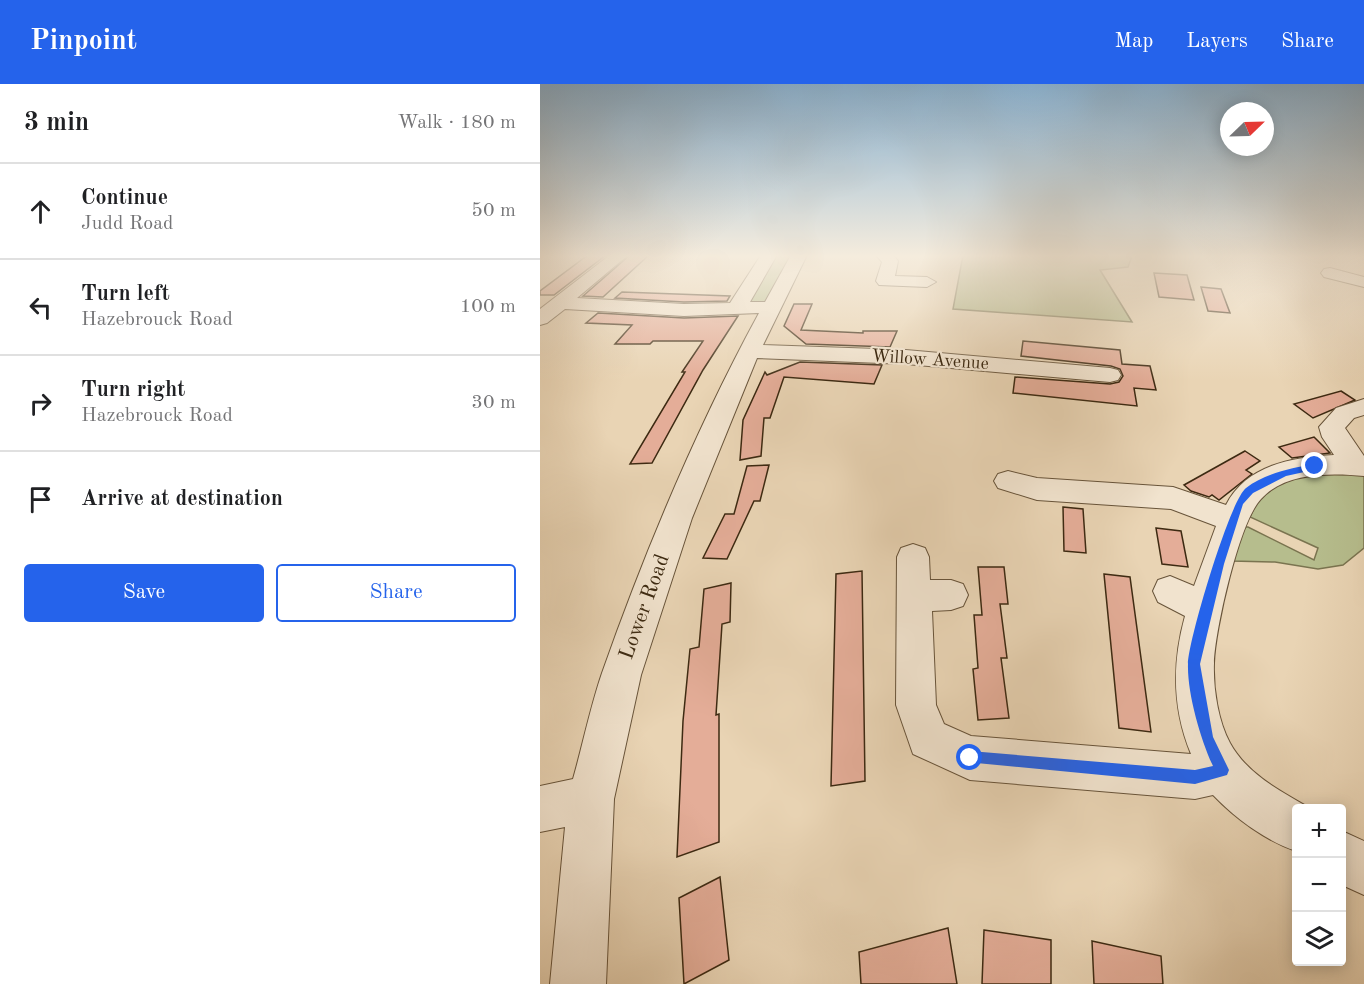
<!DOCTYPE html>
<html lang="en">
<head>
<meta charset="utf-8">
<style>
  body { margin:0; font-family:"Old Standard TT",serif; background:#f6f6f6; color:#202124 }
  .controls { position:absolute; right:18px; bottom:18px; display:grid; overflow:hidden; border-radius:6px; box-shadow:0 3px 15px #0003 }
  .controls button { width:54px; height:54px; display:grid; place-items:center; padding:0; border:0; border-bottom:2px solid #e0e0e0; background:#fff; color:#202124; font:30px sans-serif }
  .compass { position:absolute; left:680px; top:18px; width:54px; height:54px; border-radius:50%; background:#fff; box-shadow:0 3px 15px #0003; rotate:67deg }
  .stop { position:absolute; width:18px; height:18px; margin:-14px; border:4px solid #2563eb; border-radius:50%; background:#fff }
  .stop.end { background:#2563eb; border-color:#fff; box-shadow:0 2px 6px #0008 }
  .list { margin:0; padding:0; list-style:none }
  h2 { display:flex; justify-content:space-between; align-items:center; height:78px; margin:0; padding:0 24px; font-size:26px }
  h2 small { font-size:20px; font-weight:400; color:#757577 }
  .list li { display:grid; grid-template-columns:39px 1fr auto; gap:18px; align-items:center; box-sizing:border-box; height:96px; padding:0 24px; border-top:2px solid #e0e0e0 }
  .list b { display:block; font-size:22px; white-space:nowrap }
  .list p { margin:0; font-size:20px; white-space:nowrap; color:#757577 }
  .list em { font-size:20px; font-style:normal; color:#757577 }
  .actions { display:flex; gap:12px; padding:18px 24px }
  .actions a { flex:1; padding:14px 0; border:2px solid #2563eb; border-radius:6px; text-align:center; font-size:21px; color:#2563eb }
  .actions .main { background:#2563eb; color:#fff }
  .icon { flex:none; width:33px; height:33px; fill:none; stroke:currentColor; stroke-width:2; stroke-linecap:round; stroke-linejoin:round }
  .map { position:relative; flex:none; width:824px; height:900px; overflow:hidden }
  header { display:flex; align-items:center; gap:36px; box-sizing:border-box; height:84px; padding:0 30px; background:#2563eb; color:#fff }
  header strong { font-size:28px }
  nav { display:flex; gap:33px; margin-inline-start:auto; font-size:21px }
  main { display:flex }
  aside { flex:1; background:#fff }
  .map>svg:first-child { display:block }
  .green { fill:#b6bd8d; stroke:#7a7450; stroke-width:1.5 }
  .building { fill:#e4ad98; stroke:#3d2a12; stroke-width:1.5 }
  .lines { fill:none; stroke-linecap:round; stroke-linejoin:round }
  .minor-casing { stroke:#68543a; stroke-width:2 }
  .minor { fill:#f1e3ce; fill-rule:evenodd }
  .route { fill:#2563eb }
  .labels { text-anchor:middle; dominant-baseline:central; stroke-width:4.5; stroke-linejoin:round; paint-order:stroke }
  .far-street-label { font-size:18px; fill:#3d2a12; stroke:#f1e3ce }
  .street-label { font-size:21px; fill:#3d2a12; stroke:#f1e3ce }
</style>
</head>
<body>
<header>
<strong>Pinpoint</strong>
<nav><a>Map</a><a>Layers</a><a>Share</a></nav>
</header>
<main>
<aside>
<h2>3 min<small>Walk · 180 m</small></h2>
<ul class="list">
<li><svg class="icon" aria-label="ahead" viewBox="0 0 24 24"><path d="M12 20V5M6 11l6-6 6 6"/></svg><div><b>Continue</b><p>Judd Road</p></div><em>50 m</em></li>
<li><svg class="icon" aria-label="left" viewBox="0 0 24 24"><path d="M17 20v-9H6M10 6l-5 5 5 5"/></svg><div><b>Turn left</b><p>Hazebrouck Road</p></div><em>100 m</em></li>
<li><svg class="icon" aria-label="right" viewBox="0 0 24 24"><path d="M7 20v-9h11M14 6l5 5-5 5"/></svg><div><b>Turn right</b><p>Hazebrouck Road</p></div><em>30 m</em></li>
<li><svg class="icon" aria-label="arrive" viewBox="0 0 24 24"><path d="M6 21V4h12l-3 4 3 4H6"/></svg><div><b>Arrive at destination</b></div></li>
</ul>
<div class="actions"><a class="main">Save</a><a>Share</a></div>
</aside>
<div class="map">
<svg width="824" height="900" viewBox="0 0 824 900">
  <rect width="100%" height="100%" fill="#e9d4b4"/>
  <filter id="stains"><feTurbulence type="fractalNoise" baseFrequency=".00333" numOctaves="4"/><feColorMatrix values="0 0 0 0 .2 0 0 0 0 .09 0 0 0 0 .02 0 0 0 .5 -.17"/></filter>
  <radialGradient id="worn" r=".72"><stop offset=".6" stop-color="#630" stop-opacity="0"/><stop offset="1" stop-color="#630" stop-opacity=".3"/></radialGradient>
  <g class="green">
    <polygon points="235,171 253,171 226,218 207,219"/>
    <polygon points="423,171 592,172 588,183 560,186 592,238 413,225"/>
    <polygon points="824,387 824,464 803,481 778,485 735,478 692,477 701,443 708,443 774,476 778,464 710,433 723,406 765,390"/>
  </g>
  <g class="building">
    <polygon points="48,171 66,171 14,211 0,211 0,207"/>
    <polygon points="90,171 109,171 63,213 43,212"/>
    <polygon points="614,189 647,191 654,216 619,213"/>
    <polygon points="661,203 681,205 690,229 668,227"/>
    <polygon points="82,208 190,212 187,217 144,218 75,214"/>
    <polygon points="254,220 272,220 261,246 323,249 323,247 357,247 350,263 266,260 244,242"/>
    <polygon points="58,229 144,234 198,232 163,286 112,379 90,380 145,288 142,288 163,257 113,257 110,260 75,260 92,241 46,239"/>
    <polygon points="483,257 580,266 582,280 610,282 616,306 594,304 597,322 473,309 475,293 570,300 579,298 583,292 580,285 571,282 481,272"/>
    <polygon points="260,278 342,281 334,300 244,293 230,334 224,334 221,372 200,376 203,336 225,288 227,291"/>
    <polygon points="801,307 815,316 773,334 754,320"/>
    <polygon points="774,353 790,369 752,374 739,363"/>
    <polygon points="705,367 720,377 706,386 712,390 679,416 672,411 669,413 651,407 644,401"/>
    <polygon points="229,381 220,417 214,417 187,475 163,474 185,430 194,430 207,382"/>
    <polygon points="523,423 543,425 546,469 524,467"/>
    <polygon points="616,444 641,447 648,483 622,480"/>
    <polygon points="438,483 464,483 468,520 460,520 467,574 461,574 469,634 438,636 433,585 438,584 434,531 442,531"/>
    <polygon points="322,487 325,697 291,702 296,490"/>
    <polygon points="564,490 590,493 611,648 579,644"/>
    <polygon points="191,499 190,538 182,540 176,631 179,630 179,758 137,773 143,637 150,565 159,563 164,505"/>
    <polygon points="180,793 189,876 144,900 139,814"/>
    <polygon points="408,844 417,900 321,900 319,868"/>
    <polygon points="444,846 511,856 511,900 442,900"/>
    <polygon points="552,857 621,872 623,900 554,900"/>
  </g>
  <g class="lines">
    <g class="minor-casing">
      <g id="minor">
        <path d="M70 171H88L37 214 144 220 190 219 221 171H237L210 218H225L251 171H267L223 261 366 266 570 284 578 286 581 291 578 296 570 298 366 280 217 274 152 434 101 591 74 715 66 900H10L25 743 0 748V702L33 695C43 660 50 624 62 589 105 467 157 343 219 229L144 232 25 225 7 239 0 241V225Z"/>
        <polygon points="336,171 353,171 358,177 355,192 387,193 396,198 387,203 339,201 336,197 342,178"/>
        <polygon points="790,184 824,193 824,203 784,193 781,189 784,185"/>
        <path d="M824 315V331L814 334 805 344 824 372V392C791 389 745 388 721 415 699 438 675 546 674 579 673 604 678 637 690 659 707 690 740 707 770 724H756V767C726 757 695 734 673 711L655 715 430 696 373 670 356 621 357 473 361 464 373 460 385 464 389 473 390 496H411L423 500 428 511 423 522 411 526 392 527 396 621 404 640 431 652 651 670C632 624 632 579 645 532L618 518 613 507 618 496 630 492 654 502 676 442 631 425 497 416 458 404 454 397 458 390 468 387 497 394 633 403 686 421C706 381 753 373 794 371L782 353 779 343 796 324Z"/>
        <polygon points="802,747 824,757 824,811 802,801"/>
      </g>
    </g>
    <use href="#minor" class="minor"/>
  </g>
  <linearGradient id="sky" x2="0" y2="1"><stop stop-color="#8ab4d5"/><stop offset="0.58" stop-color="#f5ecdd"/><stop offset="1" stop-color="#f5ecdd" stop-opacity="0"/></linearGradient>
  <rect width="824" height="297" fill="url(#sky)"/>
  <path class="route" d="M775 380H778V385L746 392 713 409 703 420 684 480 660 580 673 653 689 686 687 691 655 700 426 678 424 674 430 667 655 686 673 682C661 657 647 609 648 580 648 557 690 416 706 404 725 389 752 384 775 380Z"/>
  <g class="labels">
    <g class="far-street-label">
      <text transform="translate(390 276) rotate(4)">Willow Avenue</text>
    </g>
    <g class="street-label">
      <text transform="translate(105 523) rotate(-70)">Lower Road</text>
    </g>
  </g>
  <rect width="100%" height="100%" filter="url(#stains)"/>
  <rect width="100%" height="100%" fill="url(#worn)"/>
</svg>
<div class="controls">
<button>+</button>
<button>−</button>
<button><svg class="icon" aria-label="layers" viewBox="0 0 24 24"><path d="M12 4l9 5-9 5-9-5zM3 14l9 5 9-5"/></svg></button>
</div>
<svg class="compass" viewBox="-18 -18 36 36"><path d="M0-13l5 13h-10z" fill="#e53935"/><path d="M0 13l5-13h-10z" fill="#757577"/></svg>
<div class="stop" style="left:430px;top:674px"></div>
<div class="stop end" style="left:775px;top:382px"></div>
</div>
</main>
</body>
</html>
